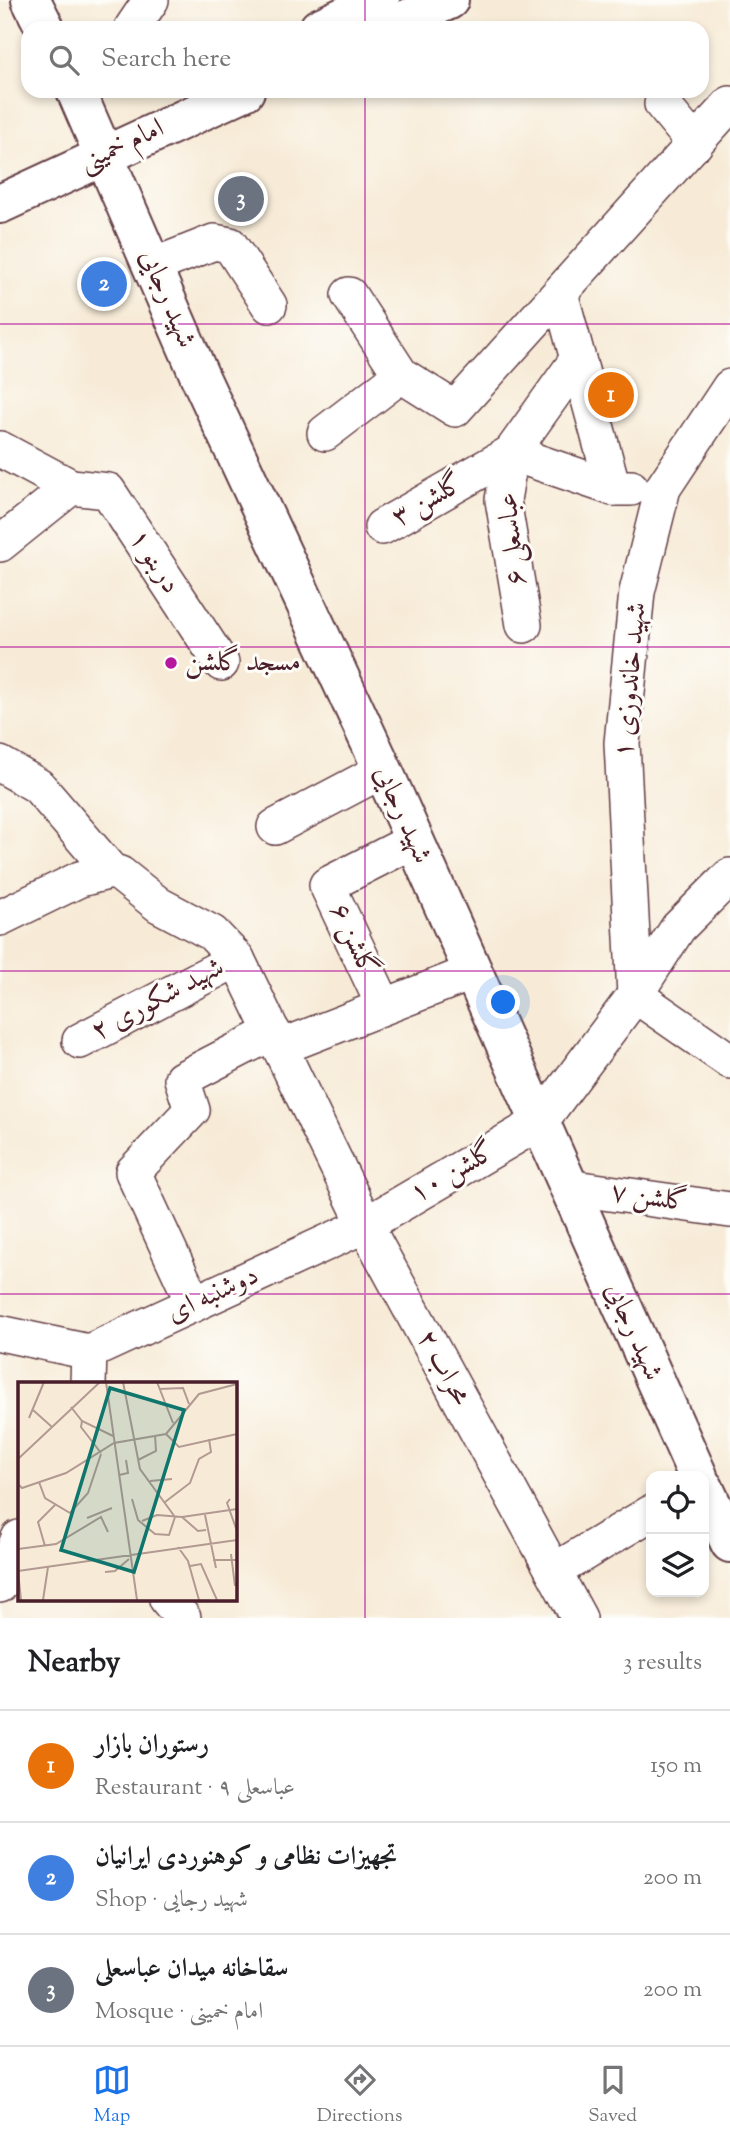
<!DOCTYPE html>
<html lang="en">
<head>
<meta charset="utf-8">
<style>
  body { margin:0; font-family:"Sorts Mill Goudy",Amiri,serif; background:#f2f2f2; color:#202124 }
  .controls { position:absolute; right:21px; bottom:21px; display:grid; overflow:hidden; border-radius:14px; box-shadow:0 4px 10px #0003 }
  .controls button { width:63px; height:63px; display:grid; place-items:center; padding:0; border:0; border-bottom:2px solid #e0e0e0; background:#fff; color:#202124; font:35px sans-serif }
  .you { position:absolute; left:504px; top:1003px; width:24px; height:24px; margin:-18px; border:5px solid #fff; border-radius:50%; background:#1a73e8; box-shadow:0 0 0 10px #1a73e833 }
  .badge { display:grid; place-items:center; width:46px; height:46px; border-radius:50%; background:#1a73e8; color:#fff; font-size:23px; font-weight:700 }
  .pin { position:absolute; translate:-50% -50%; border:4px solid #fff; box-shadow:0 2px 7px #0006 }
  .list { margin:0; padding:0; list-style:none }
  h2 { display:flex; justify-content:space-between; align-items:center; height:91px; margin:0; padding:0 28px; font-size:30px }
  h2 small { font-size:23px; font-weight:400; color:#757577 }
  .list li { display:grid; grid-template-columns:46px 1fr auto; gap:21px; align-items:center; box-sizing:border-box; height:112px; padding:0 28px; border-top:2px solid #e0e0e0 }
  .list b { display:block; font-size:26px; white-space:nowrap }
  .list p { margin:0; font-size:23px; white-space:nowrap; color:#757577 }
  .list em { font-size:23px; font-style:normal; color:#757577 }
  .icon { flex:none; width:38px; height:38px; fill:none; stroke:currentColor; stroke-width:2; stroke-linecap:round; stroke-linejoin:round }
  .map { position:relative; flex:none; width:730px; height:1618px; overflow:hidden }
  .search { position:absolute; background:#fff; box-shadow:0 4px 10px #0003; left:21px; right:21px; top:21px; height:77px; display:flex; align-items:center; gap:18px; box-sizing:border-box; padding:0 24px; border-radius:21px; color:#757577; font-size:26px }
  .sheet { height:427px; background:#fff }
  nav { display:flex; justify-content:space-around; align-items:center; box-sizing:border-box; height:98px; border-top:2px solid #e0e0e0; background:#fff; font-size:19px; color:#757577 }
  nav a { display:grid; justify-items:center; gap:4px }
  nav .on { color:#1a73e8 }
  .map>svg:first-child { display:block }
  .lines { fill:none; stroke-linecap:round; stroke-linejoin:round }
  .minor-casing { stroke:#643e45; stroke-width:38 }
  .major-casing { stroke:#643e45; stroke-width:42 }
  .minor { stroke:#fff; stroke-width:35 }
  .major { stroke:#fff; stroke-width:38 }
  .grid { fill:none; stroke:#b5179e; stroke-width:2; stroke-opacity:0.55 }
  .poi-dot { fill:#b5179e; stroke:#fdfcf7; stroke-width:2.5 }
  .labels { text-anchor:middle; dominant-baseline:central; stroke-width:6; stroke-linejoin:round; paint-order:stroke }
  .street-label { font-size:28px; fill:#4a1f2b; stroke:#fdfcf7 }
  .poi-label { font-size:28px; fill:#4a1f2b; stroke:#fdfcf7; text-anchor:start }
  .inset-road { fill:none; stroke:#b29992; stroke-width:2 }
  .view { fill:#0f766e; fill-opacity:0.15; stroke:#0f766e; stroke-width:3.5 }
  .inset-edge { fill:none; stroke:#4a1f2b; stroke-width:3.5 }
</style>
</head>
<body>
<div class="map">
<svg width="730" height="1618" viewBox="0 0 730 1618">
  <rect width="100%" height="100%" fill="#fdfcf7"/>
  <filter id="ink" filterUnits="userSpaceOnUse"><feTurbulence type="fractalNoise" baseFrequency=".0143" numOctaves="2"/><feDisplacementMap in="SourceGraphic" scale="14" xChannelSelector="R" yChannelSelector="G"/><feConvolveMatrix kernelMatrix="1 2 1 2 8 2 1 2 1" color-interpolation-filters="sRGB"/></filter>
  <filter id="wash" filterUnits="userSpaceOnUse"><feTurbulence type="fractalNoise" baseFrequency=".00686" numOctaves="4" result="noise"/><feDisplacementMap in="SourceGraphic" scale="28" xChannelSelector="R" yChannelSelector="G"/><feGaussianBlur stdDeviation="1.57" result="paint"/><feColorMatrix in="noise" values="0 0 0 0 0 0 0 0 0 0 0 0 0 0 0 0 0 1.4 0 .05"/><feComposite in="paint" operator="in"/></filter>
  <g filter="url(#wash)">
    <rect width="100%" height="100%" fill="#f7ebd7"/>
  </g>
  <g filter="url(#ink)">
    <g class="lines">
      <g class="minor-casing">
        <g id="minor">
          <polyline points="132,28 151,0"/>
          <polyline points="662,104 695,144"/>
          <polyline points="153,266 214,242 230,245 269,305"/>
          <polyline points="560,293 613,488"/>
          <polyline points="349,295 401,375 455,409 730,104"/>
          <polyline points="325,433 401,375"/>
          <polyline points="0,449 71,487 108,491 221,663"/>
          <polyline points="511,453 503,500 524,625"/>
          <polyline points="511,453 613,488 631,488"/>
          <polyline points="382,527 511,453 578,359"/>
          <polyline points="0,544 71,487"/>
          <polyline points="0,764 38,786 111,871 120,874 159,905 212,933 237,959 370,1234 579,1618"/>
          <polyline points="275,827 383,770"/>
          <polyline points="0,918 80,879 111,871"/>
          <polyline points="635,995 622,743 637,592 663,488 730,387"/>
          <polyline points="635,995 730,1061"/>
          <polyline points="384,1006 327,885 413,841"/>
          <polyline points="80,1041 237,959"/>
          <polyline points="281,1047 473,972"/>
          <polyline points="567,1187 730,1210"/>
          <polyline points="194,1304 133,1172 192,1110 182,1079 273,1032"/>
          <polyline points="0,1333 89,1352"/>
          <polyline points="88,1384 89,1352 365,1225 540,1122 635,995 678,928 730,876"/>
          <polyline points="554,1571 651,1513"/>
          <polyline points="0,1585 19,1538"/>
          <polyline points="167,1599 183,1618"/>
        </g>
      </g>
      <g class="major-casing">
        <g id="major">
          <polyline points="31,0 45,28"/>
          <polyline points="319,28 380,0"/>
          <polyline points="387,28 449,0"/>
          <polyline points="76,91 200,377 383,770 698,1476"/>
          <polyline points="0,204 245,91"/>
          <polyline points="704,1488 730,1543"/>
        </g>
      </g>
      <use href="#minor" class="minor"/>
      <use href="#major" class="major"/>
    </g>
  </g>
  <path class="grid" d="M365 0V28M365 91V1618M0 324H730M0 647H730M0 971H730M0 1294H730"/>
  <circle class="poi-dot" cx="171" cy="663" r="7"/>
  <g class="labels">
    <g class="street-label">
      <text transform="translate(122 146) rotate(-25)">امام خمینی</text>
      <text transform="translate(167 299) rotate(67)">شهید رجایی</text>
      <text transform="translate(428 501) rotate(-30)">۳ گلشن</text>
      <text transform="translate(513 539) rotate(-96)">۶ عباسعلی</text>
      <text transform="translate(154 562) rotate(57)">۱ دربنو</text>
      <text transform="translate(631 680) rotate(-85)">۱ شهید خاندوزی</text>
      <text transform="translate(402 815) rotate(66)">شهید رجایی</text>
      <text transform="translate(353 940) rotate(65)">۶ گلشن</text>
      <text transform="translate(158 1000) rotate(-28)">۲ شهید شکوری</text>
      <text transform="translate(453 1173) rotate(-30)">۱۰ گلشن</text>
      <text transform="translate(649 1198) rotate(8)">۷ گلشن</text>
      <text transform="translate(213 1295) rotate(-25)">دوشنبه ای</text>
      <text transform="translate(633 1332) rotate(66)">شهید رجایی</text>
      <text transform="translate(443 1368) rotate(61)">۲ محراب</text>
    </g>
    <g class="poi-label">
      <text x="185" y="663">مسجد گلشن</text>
    </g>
  </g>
  <g transform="translate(18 1382)">
    <rect width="219" height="219" fill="#f7ebd7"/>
    <path class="inset-road" d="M88 0 119 218M105 0 122 87 157 135M139 0 155 41M141 7 165 6 171 22M53 25 64 39 95 54M15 28 34 45M11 36 26 0M64 39 63 45 83 71M148 52 161 65 219 52M0 77 82 0M120 78 138 69 137 53M101 93 110 91 108 78M132 99 154 97M21 100 27 116 52 131 70 111 83 72M0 102 4 106 48 91 96 61 148 52 181 12 219 2M114 117 120 138 137 152 151 153 157 135M212 117 209 121 219 149M147 120 172 101 181 77 193 70 191 57M187 133 198 186M164 135 180 149 188 148M69 136 94 126M124 139 139 133 164 135 219 127M27 164 20 140 38 122M160 165 170 179 181 218M0 167 38 162 83 135 90 150M213 172 217 204M195 178H219M172 184 183 182 199 218M0 189 3 218M0 189 219 158M87 190 97 189 111 177M25 218 30 185"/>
    <path class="view" d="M92 6 166 28 116 190 43 168Z"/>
    <rect width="219" height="219" class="inset-edge"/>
  </g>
</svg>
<div class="controls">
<button><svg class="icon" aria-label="locate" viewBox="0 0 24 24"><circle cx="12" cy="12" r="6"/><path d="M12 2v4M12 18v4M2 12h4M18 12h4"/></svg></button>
<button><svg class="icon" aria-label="layers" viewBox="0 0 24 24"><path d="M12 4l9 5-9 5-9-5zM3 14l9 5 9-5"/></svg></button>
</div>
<div class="you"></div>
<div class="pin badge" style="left:611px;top:395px;background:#e8710a">1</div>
<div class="pin badge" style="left:104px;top:284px;background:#3f7fe0">2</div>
<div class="pin badge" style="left:241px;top:199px;background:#6b7280">3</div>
<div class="search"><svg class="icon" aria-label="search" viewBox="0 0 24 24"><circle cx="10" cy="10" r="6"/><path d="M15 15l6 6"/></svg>Search here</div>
</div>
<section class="sheet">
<h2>Nearby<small>3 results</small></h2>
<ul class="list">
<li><span class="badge" style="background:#e8710a">1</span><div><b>رستوران بازار</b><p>Restaurant · ۹ عباسعلی</p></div><em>150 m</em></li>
<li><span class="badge" style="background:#3f7fe0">2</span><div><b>تجهیزات نظامی و کوهنوردی ایرانیان</b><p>Shop · شهید رجایی</p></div><em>200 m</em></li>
<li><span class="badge" style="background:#6b7280">3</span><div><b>سقاخانه میدان عباسعلی</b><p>Mosque · امام خمینی</p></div><em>200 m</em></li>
</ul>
</section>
<nav>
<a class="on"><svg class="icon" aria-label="map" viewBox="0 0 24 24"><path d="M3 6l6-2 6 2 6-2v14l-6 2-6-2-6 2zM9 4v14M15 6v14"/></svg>Map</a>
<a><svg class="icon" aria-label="directions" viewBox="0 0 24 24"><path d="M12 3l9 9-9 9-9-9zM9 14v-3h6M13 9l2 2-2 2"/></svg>Directions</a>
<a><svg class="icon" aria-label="saved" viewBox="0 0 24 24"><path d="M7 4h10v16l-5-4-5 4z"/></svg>Saved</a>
</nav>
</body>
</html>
